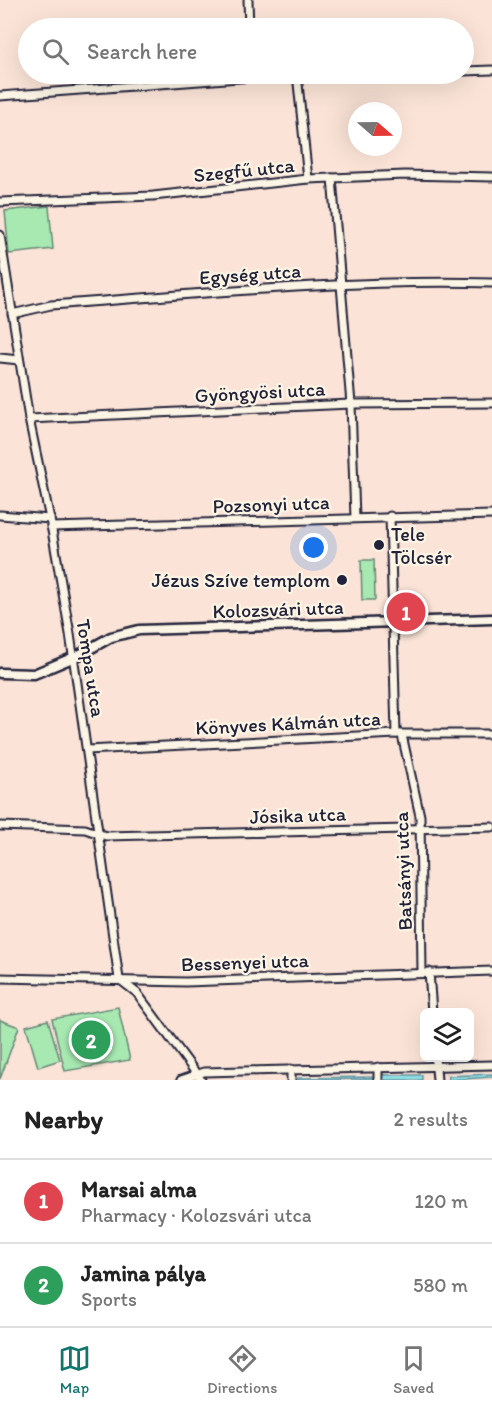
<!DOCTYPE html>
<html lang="en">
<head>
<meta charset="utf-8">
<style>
  body { margin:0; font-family:Itim,sans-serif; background:#f6f6f6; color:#222 }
  .controls { position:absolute; right:18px; bottom:18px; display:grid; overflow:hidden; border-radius:9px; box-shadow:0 6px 24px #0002 }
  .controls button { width:54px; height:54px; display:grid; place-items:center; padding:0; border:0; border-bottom:2px solid #e0e0e0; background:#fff; color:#222; font:30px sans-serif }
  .compass { position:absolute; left:348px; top:102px; width:54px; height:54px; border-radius:50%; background:#fff; box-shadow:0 6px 24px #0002; rotate:110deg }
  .you { position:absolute; left:314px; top:548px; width:21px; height:21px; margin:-15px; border:4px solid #fff; border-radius:50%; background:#1a73e8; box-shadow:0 0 0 9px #1a73e833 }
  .badge { display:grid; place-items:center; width:39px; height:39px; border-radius:50%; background:#0f766e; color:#fff; font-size:20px; font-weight:700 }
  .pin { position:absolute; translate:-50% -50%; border:3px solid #fff; box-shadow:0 2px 6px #0006 }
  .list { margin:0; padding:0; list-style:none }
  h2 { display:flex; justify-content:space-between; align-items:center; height:78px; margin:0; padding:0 24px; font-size:26px }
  h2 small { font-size:20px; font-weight:400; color:#767676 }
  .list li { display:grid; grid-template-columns:39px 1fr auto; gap:18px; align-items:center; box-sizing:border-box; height:84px; padding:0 24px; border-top:2px solid #e0e0e0 }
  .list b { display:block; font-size:22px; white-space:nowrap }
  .list p { margin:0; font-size:20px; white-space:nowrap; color:#767676 }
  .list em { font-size:20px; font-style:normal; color:#767676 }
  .icon { flex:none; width:33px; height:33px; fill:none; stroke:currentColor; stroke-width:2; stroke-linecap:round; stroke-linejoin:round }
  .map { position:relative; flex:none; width:492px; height:1080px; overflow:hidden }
  .search { position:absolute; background:#fff; box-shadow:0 6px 24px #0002; left:18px; right:18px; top:18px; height:66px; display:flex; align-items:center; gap:15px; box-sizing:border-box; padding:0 21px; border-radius:33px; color:#767676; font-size:22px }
  .sheet { height:246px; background:#fff }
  nav { display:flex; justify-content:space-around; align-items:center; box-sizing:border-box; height:84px; border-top:2px solid #e0e0e0; background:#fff; font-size:16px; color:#767676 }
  nav a { display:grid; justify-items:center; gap:3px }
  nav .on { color:#0f766e }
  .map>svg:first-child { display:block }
  .green { fill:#a8e9b2; stroke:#658676; stroke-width:1.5 }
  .water { fill:#8fe0e5; stroke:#6394a1; stroke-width:1.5 }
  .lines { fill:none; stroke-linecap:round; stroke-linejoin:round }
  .minor-casing { stroke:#22223b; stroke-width:11 }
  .tertiary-casing { stroke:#22223b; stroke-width:13 }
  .minor { stroke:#fcf5e5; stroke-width:7 }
  .tertiary { stroke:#fcf5e5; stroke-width:8 }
  .poi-dot { fill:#22223b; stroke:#fcf5e5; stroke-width:2 }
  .labels { text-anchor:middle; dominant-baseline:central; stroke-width:4.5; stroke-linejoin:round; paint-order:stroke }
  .street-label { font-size:20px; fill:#22223b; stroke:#fcf5e5 }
  .poi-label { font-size:20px; fill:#22223b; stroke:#fcf5e5; text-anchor:start }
</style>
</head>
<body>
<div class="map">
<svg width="492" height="1080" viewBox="0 0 492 1080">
  <rect width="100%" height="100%" fill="#fbe4d7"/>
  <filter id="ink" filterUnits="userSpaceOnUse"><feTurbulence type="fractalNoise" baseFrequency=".0167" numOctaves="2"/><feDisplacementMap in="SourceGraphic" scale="12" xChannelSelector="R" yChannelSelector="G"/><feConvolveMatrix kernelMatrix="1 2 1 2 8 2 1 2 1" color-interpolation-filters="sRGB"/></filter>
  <g filter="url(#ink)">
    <g class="green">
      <polygon points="49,206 53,249 9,254 5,211"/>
      <polygon points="361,560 374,560 375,600 362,600"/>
      <polygon points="118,1007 130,1060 65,1071 52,1019"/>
      <polygon points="0,1020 19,1027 0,1079"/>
      <polygon points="48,1020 60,1060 38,1067 26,1026"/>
    </g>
    <g class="water">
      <polygon points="492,1074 492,1077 449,1080 448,1076"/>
      <rect x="384" y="1075" width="38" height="5"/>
      <polygon points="373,1077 373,1079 298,1080 298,1078"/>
    </g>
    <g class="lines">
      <g class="minor-casing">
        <g id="minor">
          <polyline points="248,0 249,28"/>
          <polyline points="464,71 492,70"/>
          <polyline points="297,74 308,179"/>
          <polyline points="0,96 293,74"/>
          <polyline points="332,178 351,404 355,518"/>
          <polyline points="0,202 153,196 308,179 405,175 492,177"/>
          <polyline points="0,235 29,419 50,519 70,634 119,979 137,993 201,1080"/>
          <path d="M12 314 51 305C198 294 345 279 492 283"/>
          <polyline points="0,358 19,360"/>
          <polyline points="29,419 351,404 492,403"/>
          <polyline points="0,515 50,519"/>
          <polyline points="390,516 396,734"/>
          <polyline points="51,527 492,515"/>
          <polyline points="402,735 420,816 422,973"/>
          <polyline points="87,750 396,734 492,734"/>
          <polyline points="0,826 85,829 106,836 492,827"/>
          <polyline points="429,972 432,1012"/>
          <polyline points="0,978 186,982 492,971"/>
          <polyline points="435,1058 437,1080"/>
          <polyline points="291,1069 291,1080"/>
          <polyline points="181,1080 204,1072 492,1065"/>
          <polyline points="378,1080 378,1067"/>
        </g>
      </g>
      <g class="tertiary-casing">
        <polyline id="tertiary" points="0,673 34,674 77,656 111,637 139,630 492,619"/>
      </g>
      <use href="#minor" class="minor"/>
      <use href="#tertiary" class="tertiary"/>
    </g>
  </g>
  <g class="poi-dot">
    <circle cx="379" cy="545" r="6"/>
    <circle cx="342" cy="580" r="6"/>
  </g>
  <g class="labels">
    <g class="street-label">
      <text transform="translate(244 170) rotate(-6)">Szegfű utca</text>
      <text transform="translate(250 274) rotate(-4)">Egység utca</text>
      <text transform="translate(260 392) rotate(-3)">Gyöngyösi utca</text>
      <text transform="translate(271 504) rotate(-2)">Pozsonyi utca</text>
      <text transform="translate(278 609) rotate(-2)">Kolozsvári utca</text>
      <text transform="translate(91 668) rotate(81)">Tompa utca</text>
      <text transform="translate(288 723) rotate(-3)">Könyves Kálmán utca</text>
      <text transform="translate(298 815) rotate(-2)">Jósika utca</text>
      <text transform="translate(403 871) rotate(-92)">Batsányi utca</text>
      <text transform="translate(245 962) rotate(-2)">Bessenyei utca</text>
    </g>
    <g class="poi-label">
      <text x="391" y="534">Tele<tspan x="391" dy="23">Tölcsér</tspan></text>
      <text x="330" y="580" text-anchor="end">Jézus Szíve templom</text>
    </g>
  </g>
</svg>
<div class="controls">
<button><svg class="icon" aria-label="layers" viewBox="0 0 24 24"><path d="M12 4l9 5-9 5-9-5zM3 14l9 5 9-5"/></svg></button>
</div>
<svg class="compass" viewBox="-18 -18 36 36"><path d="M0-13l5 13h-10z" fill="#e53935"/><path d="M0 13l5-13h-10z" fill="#767676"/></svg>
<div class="you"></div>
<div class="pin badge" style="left:406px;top:612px;background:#e0444e">1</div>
<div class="pin badge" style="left:91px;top:1040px;background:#2e9e5b">2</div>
<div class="search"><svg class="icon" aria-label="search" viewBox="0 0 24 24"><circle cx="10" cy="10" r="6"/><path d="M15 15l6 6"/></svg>Search here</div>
</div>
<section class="sheet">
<h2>Nearby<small>2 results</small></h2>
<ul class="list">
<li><span class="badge" style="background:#e0444e">1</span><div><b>Marsai alma</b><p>Pharmacy · Kolozsvári utca</p></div><em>120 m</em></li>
<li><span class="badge" style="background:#2e9e5b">2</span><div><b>Jamina pálya</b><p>Sports</p></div><em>580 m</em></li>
</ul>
</section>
<nav>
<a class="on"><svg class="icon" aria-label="map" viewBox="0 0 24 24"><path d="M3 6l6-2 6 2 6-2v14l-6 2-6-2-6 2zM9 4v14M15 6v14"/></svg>Map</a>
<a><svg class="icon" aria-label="directions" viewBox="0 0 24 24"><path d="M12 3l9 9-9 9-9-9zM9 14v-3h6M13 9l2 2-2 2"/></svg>Directions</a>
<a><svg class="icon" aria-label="saved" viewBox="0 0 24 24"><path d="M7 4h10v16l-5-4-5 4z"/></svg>Saved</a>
</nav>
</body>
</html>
